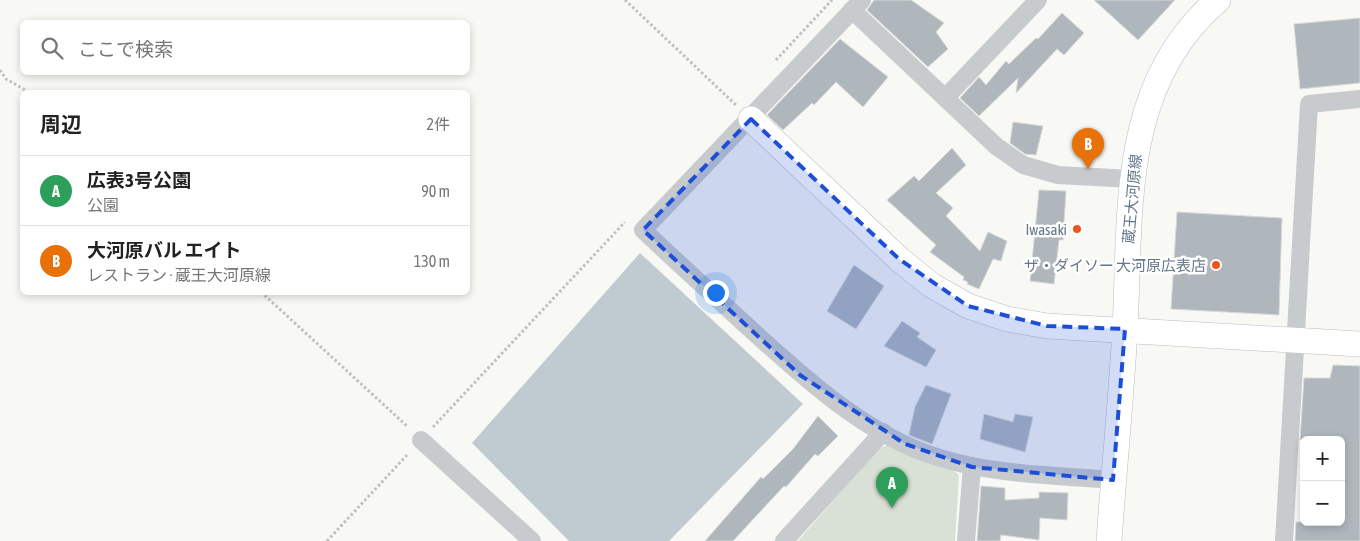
<!DOCTYPE html>
<html lang="ja">
<head>
<meta charset="utf-8">
<style>
  body { margin:0; font-family:"Asap Condensed","Noto Sans JP",sans-serif; background:#f2f2f2; color:#222 }
  .controls { position:absolute; right:15px; bottom:15px; display:grid; overflow:hidden; border-radius:8px; box-shadow:0 2px 8px #0003 }
  .controls button { width:45px; height:45px; display:grid; place-items:center; padding:0; border:0; border-bottom:1px solid #e0e0e0; background:#fff; color:#222; font:25px sans-serif }
  .you { position:absolute; left:715px; top:292px; width:18px; height:18px; margin:-12px; border:4px solid #fff; border-radius:50%; background:#1a73e8; box-shadow:0 0 0 8px #1a73e833 }
  .badge { display:grid; place-items:center; width:32px; height:32px; border-radius:50%; background:#2563eb; color:#fff; font-size:16px; font-weight:700 }
  .pin { position:absolute; translate:-50% -41px; filter:drop-shadow(0 1px 2px #0008) }
  .pin::after { content:''; position:absolute; top:26px; width:18px; height:15px; background:inherit; clip-path:polygon(0 0,100% 0,50% 100%) }
  .list { margin:0; padding:0; list-style:none }
  h2 { display:flex; justify-content:space-between; align-items:center; height:65px; margin:0; padding:0 20px; font-size:21px }
  h2 small { font-size:16px; font-weight:400; color:#767676 }
  .list li { display:grid; grid-template-columns:32px 1fr auto; gap:15px; align-items:center; box-sizing:border-box; height:70px; padding:0 20px; border-top:1px solid #e0e0e0 }
  .list b { display:block; font-size:19px; white-space:nowrap }
  .list p { margin:0; font-size:16px; white-space:nowrap; color:#767676 }
  .list em { font-size:16px; font-style:normal; color:#767676 }
  .icon { flex:none; width:28px; height:28px; fill:none; stroke:currentColor; stroke-width:2; stroke-linecap:round; stroke-linejoin:round }
  .map { position:relative; flex:none; width:1360px; height:541px; overflow:hidden }
  .search { position:absolute; background:#fff; box-shadow:0 2px 8px #0003; left:20px; top:20px; width:450px; height:55px; display:flex; align-items:center; gap:12px; box-sizing:border-box; padding:0 18px; border-radius:8px; color:#767676; font-size:19px }
  .panel { position:absolute; background:#fff; box-shadow:0 2px 8px #0003; left:20px; top:90px; width:450px; height:205px; border-radius:8px }
  .map>svg:first-child { display:block }
  .green { fill:#d9e0d5 }
  .water { fill:#c0cbd1 }
  .building { fill:#afb7bd; stroke:#d9d9d7 }
  .lines { fill:none; stroke-linecap:round; stroke-linejoin:round }
  .secondary-casing { stroke:#b9bec3; stroke-width:26 }
  .path { stroke:#bec1c3; stroke-width:3; stroke-dasharray:2.5 2.5; stroke-linecap:butt }
  .street { stroke:#c7cbce; stroke-width:18 }
  .secondary { stroke:#fff; stroke-width:25 }
  .marked { fill:#1d4ed8; fill-opacity:0.2; stroke:#1d4ed8; stroke-width:4; stroke-dasharray:10 6; stroke-linejoin:round }
  .poi-dot { fill:#f2531a; stroke:#fff; stroke-width:2 }
  .labels { text-anchor:middle; dominant-baseline:central; stroke-width:5; stroke-linejoin:round; paint-order:stroke }
  .street-label { font-size:15px; fill:#647788; stroke:#fff }
  .poi-label { font-size:15px; fill:#647788; stroke:#fff; text-anchor:end }
</style>
</head>
<body>
<div class="map">
<svg width="1360" height="541" viewBox="0 0 1360 541">
  <rect width="100%" height="100%" fill="#f8f8f4"/>
  <polygon class="green" points="889,445 951,468 959,475 955,541 798,541 879,448"/>
  <polygon class="water" points="640,253 803,404 669,541 569,541 472,443"/>
  <g class="building">
    <polygon points="874,0 911,0 944,23 936,32 948,49 928,67 867,10"/>
    <polygon points="1094,0 1175,0 1138,40"/>
    <polygon points="1062,13 1084,33 1064,55 1057,49 1016,93 1018,78 979,116 960,98 979,77 986,85 1006,61 1009,64 1036,38 1038,39"/>
    <polygon points="1360,18 1360,83 1300,89 1294,24"/>
    <polygon points="840,39 888,77 863,107 836,82 814,105 812,103 783,130 767,115"/>
    <polygon points="1013,122 1043,126 1036,155 1025,154 1010,143"/>
    <polygon points="952,148 966,165 936,193 953,208 946,216 980,251 988,232 1007,241 1001,261 993,259 979,289 967,284 968,282 963,280 964,277 930,252 936,245 887,200 914,176 919,181"/>
    <polygon points="1039,190 1066,191 1063,240 1059,240 1054,284 1030,281"/>
    <polygon points="1177,212 1282,218 1279,315 1171,309"/>
    <polygon points="854,265 884,286 856,329 827,311"/>
    <polygon points="902,321 920,333 917,337 936,350 926,367 884,346"/>
    <polygon points="1333,365 1360,366 1360,541 1295,541 1296,522 1341,522 1341,440 1300,440 1304,378 1330,378"/>
    <polygon points="926,385 951,394 932,444 909,435 915,407"/>
    <polygon points="984,414 1013,422 1015,414 1033,417 1025,452 980,439"/>
    <polygon points="818,416 838,436 818,456 815,454 786,487 784,486 733,541 705,541 761,477 763,479 793,449"/>
    <polygon points="981,486 1005,488 1005,500 1039,498 1039,492 1068,493 1067,520 1040,518 1039,540 1001,535 1000,541 977,541"/>
  </g>
  <g class="lines">
    <g class="secondary-casing">
      <g id="secondary">
        <polyline points="751,119 899,259 931,285 968,306 1007,319 1047,326 1360,344"/>
        <path d="M1109 541C1114 470 1121 400 1125 329 1131 213 1119 84 1218 0"/>
      </g>
    </g>
    <g class="path">
      <polyline points="625,0 736,105"/>
      <polyline points="776,60 832,0"/>
      <polyline points="0,70 6,79 29,92"/>
      <polyline points="261,292 408,427"/>
      <polyline points="433,427 625,222"/>
      <polyline points="327,541 408,454"/>
    </g>
    <g class="street">
      <path d="M862 0 643 230C677 262 712 294 746 325 801 375 865 435 937 457 993 475 1055 475 1113 480"/>
      <polyline points="852,10 996,146 1023,165 1058,175 1132,179"/>
      <polyline points="945,98 1038,0"/>
      <polyline points="421,440 532,541"/>
      <polyline points="784,541 883,432"/>
      <polyline points="966,541 972,467"/>
      <polyline points="1284,541 1309,104 1360,99"/>
    </g>
    <use href="#secondary" class="secondary"/>
  </g>
  <path class="marked" d="M751 119 899 259 968 306 1047 326 1125 329 1113 480 972 467 905 444 800 375 643 230Z"/>
  <g class="poi-dot">
    <circle cx="1077" cy="229" r="5"/>
    <circle cx="1216" cy="265" r="5"/>
  </g>
  <g class="labels">
    <g class="street-label">
      <text transform="translate(1132 199) rotate(-85)">蔵王大河原線</text>
    </g>
    <g class="poi-label">
      <text x="1067" y="229">Iwasaki</text>
      <text x="1206" y="265">ザ・ダイソー 大河原広表店</text>
    </g>
  </g>
</svg>
<div class="controls">
<button>+</button>
<button>−</button>
</div>
<div class="you"></div>
<div class="pin badge" style="left:892px;top:508px;background:#2e9e5b">A</div>
<div class="pin badge" style="left:1088px;top:169px;background:#e8710a">B</div>
<div class="search"><svg class="icon" aria-label="search" viewBox="0 0 24 24"><circle cx="10" cy="10" r="6"/><path d="M15 15l6 6"/></svg>ここで検索</div>
<section class="panel">
<h2>周辺<small>2件</small></h2>
<ul class="list">
<li><span class="badge" style="background:#2e9e5b">A</span><div><b>広表3号公園</b><p>公園</p></div><em>90 m</em></li>
<li><span class="badge" style="background:#e8710a">B</span><div><b>大河原バル エイト</b><p>レストラン · 蔵王大河原線</p></div><em>130 m</em></li>
</ul>
</section>
</div>
</body>
</html>
